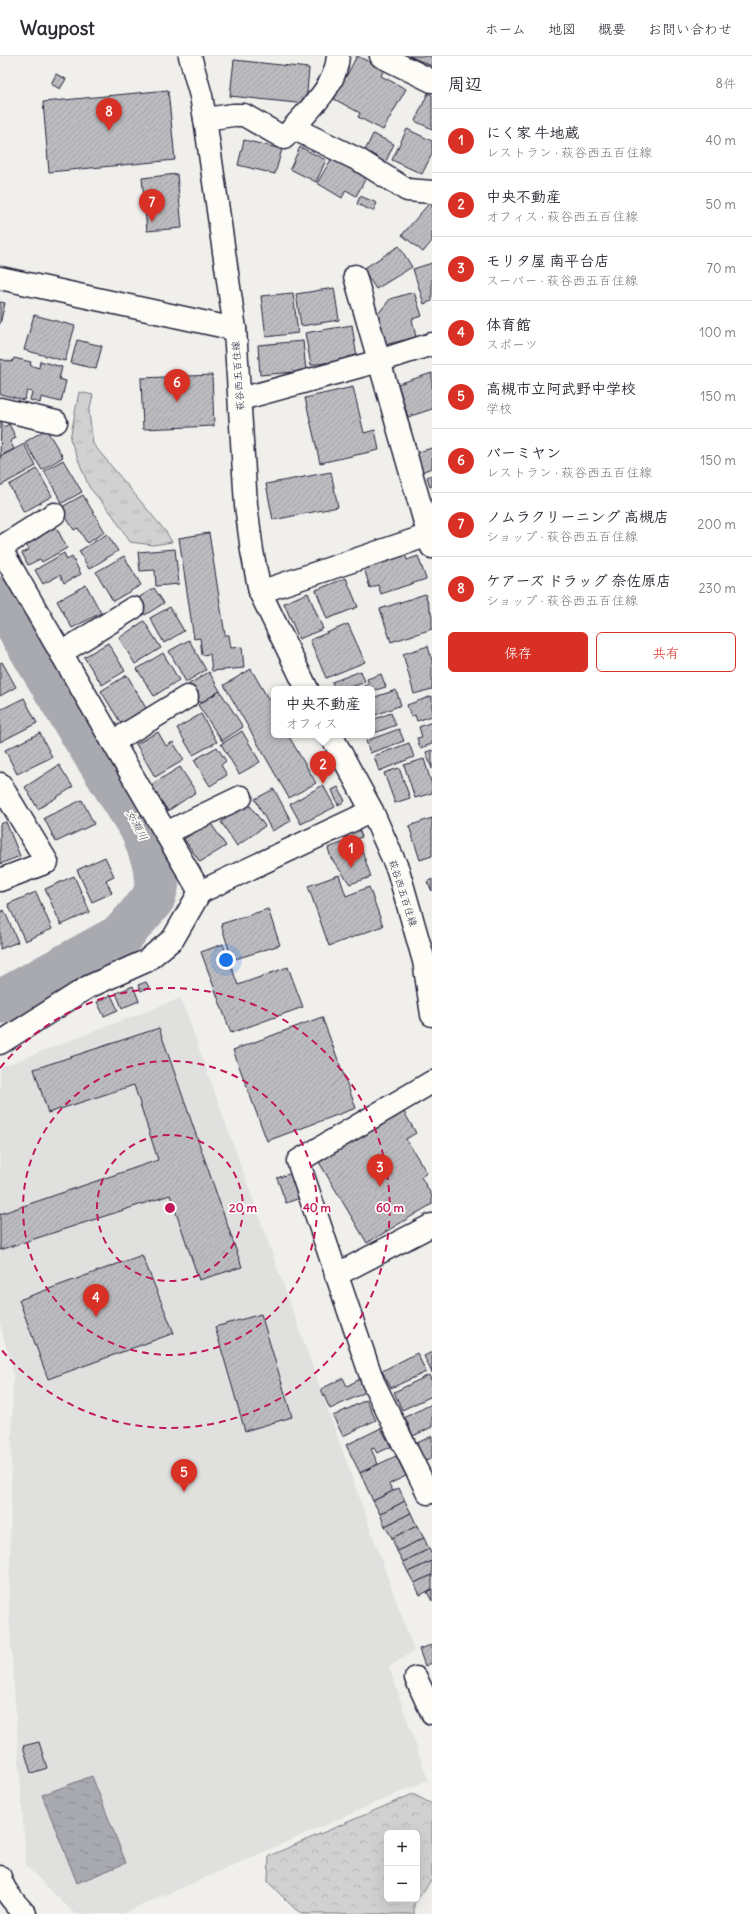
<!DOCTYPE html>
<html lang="ja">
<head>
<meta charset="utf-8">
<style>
  body { margin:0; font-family:Delius,"Klee One",sans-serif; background:#f7f7f7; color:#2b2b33 }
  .controls { position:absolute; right:12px; bottom:12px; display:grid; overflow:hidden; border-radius:6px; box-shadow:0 4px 16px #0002 }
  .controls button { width:36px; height:36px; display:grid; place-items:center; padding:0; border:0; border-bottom:1px solid #e1e1e2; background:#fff; color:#2b2b33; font:20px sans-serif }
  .you { position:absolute; left:226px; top:904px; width:14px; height:14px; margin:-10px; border:3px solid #fff; border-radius:50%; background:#1a73e8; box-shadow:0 0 0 6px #1a73e833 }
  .badge { display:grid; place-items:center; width:26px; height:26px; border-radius:50%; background:#d93025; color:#fff; font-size:13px; font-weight:700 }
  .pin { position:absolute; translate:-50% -33px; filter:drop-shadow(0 1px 2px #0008) }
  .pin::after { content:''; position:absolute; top:21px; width:14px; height:12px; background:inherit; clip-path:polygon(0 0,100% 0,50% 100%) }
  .popup { position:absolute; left:271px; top:630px; width:104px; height:52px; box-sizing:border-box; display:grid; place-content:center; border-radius:6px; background:#fff; filter:drop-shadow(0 1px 3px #0005); font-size:13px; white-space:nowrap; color:#7c7c81 }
  .popup b { font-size:15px; color:#2b2b33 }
  .popup::after { content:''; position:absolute; left:50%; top:100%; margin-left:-8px; border:8px solid transparent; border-top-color:#fff }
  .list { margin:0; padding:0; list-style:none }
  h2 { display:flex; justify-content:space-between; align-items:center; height:52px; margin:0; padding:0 16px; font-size:17px }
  h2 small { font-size:13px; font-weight:400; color:#7c7c81 }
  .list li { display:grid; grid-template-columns:26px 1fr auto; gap:12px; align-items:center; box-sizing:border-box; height:64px; padding:0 16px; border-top:1px solid #e1e1e2 }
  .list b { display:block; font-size:15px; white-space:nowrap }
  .list p { margin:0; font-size:13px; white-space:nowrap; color:#7c7c81 }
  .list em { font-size:13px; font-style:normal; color:#7c7c81 }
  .actions { display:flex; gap:8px; padding:12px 16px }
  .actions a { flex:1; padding:9px 0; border:1px solid #d93025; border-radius:6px; text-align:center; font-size:14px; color:#d93025 }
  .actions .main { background:#d93025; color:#fff }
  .map { position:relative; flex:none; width:432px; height:1858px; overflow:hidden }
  header { display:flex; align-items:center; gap:24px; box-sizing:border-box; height:56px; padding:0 20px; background:#fff; border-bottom:1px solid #e1e1e2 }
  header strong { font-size:19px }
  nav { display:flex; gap:22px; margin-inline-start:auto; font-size:14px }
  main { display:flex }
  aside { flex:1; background:#fff }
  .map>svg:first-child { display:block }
  .built { fill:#e0e0df }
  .grass { fill:url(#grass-tufts); stroke:#7a7a86 }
  .forest { fill:url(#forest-crowns); stroke:#7a7a86; fill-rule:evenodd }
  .water { fill:url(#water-ripples); stroke:#737381 }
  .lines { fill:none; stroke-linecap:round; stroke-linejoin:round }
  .river { stroke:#a9a9b0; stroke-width:44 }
  .building { fill:url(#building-hatch); stroke:#22223b }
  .minor-casing { stroke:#22223b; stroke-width:25 }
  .major-casing { stroke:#22223b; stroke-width:25 }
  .minor { stroke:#fdfcf7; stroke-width:22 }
  .major { stroke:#fdfcf7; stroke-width:22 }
  .ring { fill:none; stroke:#c2185b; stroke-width:2; stroke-dasharray:7 5 }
  .labels { text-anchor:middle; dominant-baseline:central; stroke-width:3.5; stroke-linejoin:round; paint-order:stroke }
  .street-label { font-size:10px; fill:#22223b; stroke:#fdfcf7 }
  .water-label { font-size:11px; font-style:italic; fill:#58586a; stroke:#fdfcf7 }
  .centre { fill:#c2185b; stroke:#fdfcf7; stroke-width:2 }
  .ring-label { font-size:12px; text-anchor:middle; font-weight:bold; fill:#c2185b; stroke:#fdfcf7; stroke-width:3.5; stroke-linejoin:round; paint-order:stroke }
</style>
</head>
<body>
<header>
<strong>Waypost</strong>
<nav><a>ホーム</a><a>地図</a><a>概要</a><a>お問い合わせ</a></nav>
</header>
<main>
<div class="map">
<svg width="432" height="1858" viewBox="0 0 432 1858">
  <defs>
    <pattern id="grass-tufts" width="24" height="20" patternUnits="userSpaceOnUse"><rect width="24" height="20" fill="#d2d1d1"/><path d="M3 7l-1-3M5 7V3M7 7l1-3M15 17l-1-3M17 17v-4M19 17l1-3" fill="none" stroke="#b4b3b4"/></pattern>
    <pattern id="forest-crowns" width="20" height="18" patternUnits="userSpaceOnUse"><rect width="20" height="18" fill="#d2d1d1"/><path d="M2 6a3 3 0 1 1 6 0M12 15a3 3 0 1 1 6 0" fill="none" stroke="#b4b3b4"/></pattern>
    <pattern id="water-ripples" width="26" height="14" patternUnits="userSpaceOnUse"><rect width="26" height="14" fill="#a9a9b0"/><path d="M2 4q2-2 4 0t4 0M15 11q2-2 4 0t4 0" fill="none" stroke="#898990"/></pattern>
    <pattern id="building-hatch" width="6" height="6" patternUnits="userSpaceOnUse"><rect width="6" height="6" fill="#bcbcc0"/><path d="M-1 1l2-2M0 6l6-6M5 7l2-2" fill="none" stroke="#a1a1a6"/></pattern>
  </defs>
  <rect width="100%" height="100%" fill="#f0efec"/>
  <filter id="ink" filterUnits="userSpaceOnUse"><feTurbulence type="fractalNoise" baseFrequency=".025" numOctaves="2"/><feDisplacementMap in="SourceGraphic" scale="8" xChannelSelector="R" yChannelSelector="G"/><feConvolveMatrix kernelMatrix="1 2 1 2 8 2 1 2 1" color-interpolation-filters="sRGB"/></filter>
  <g filter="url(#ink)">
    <polygon class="built" points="181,942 414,1595 389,1611 428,1724 122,1858 75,1858 26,1810 9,1558 13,1315 0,1268 0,1013 1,1011"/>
    <polygon class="grass" points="79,336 93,339 89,356 93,388 166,476 172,486 153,489 130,486 112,458 89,431 70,383"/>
    <path class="forest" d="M413 1738 432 1748V1823L414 1848V1858H303L295 1853 268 1826 269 1800ZM387 1777H417V1843H387Z"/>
    <polygon class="water" points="92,1720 126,1807 77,1827 42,1739"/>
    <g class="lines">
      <polyline class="river" points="0,542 77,670 143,775 154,807 157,829 153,843 122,879 0,946"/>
    </g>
    <g class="building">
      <polygon points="357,0 384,13 381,20 406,33 383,74 358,61 360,57 334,43"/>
      <polygon points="409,0 432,0 432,10"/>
      <polygon points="234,4 309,12 306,48 230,40"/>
      <polygon points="56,18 66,23 60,33 51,28"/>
      <polygon points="168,34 175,104 49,116 43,46"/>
      <polygon points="428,37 432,39 432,73 415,65"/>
      <polygon points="407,73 432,85 432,98 422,118 392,104"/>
      <polygon points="373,78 394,88 385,107 364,97"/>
      <polygon points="244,84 282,93 275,118 238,109"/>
      <polygon points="300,91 326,104 316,126 290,113"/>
      <polygon points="332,102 366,122 356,140 346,134 342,142 317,127"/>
      <polygon points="177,118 182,172 147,175 142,122"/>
      <polygon points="360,140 377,147 373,155 357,148"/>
      <polygon points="432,144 432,185 423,196 402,179"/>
      <polygon points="399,190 412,211 376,233 363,213"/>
      <polygon points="432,207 432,245 424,248 413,213"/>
      <polygon points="334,232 339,264 301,270 296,238"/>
      <polygon points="414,236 422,260 412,263 416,281 381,290 374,263 390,243"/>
      <polygon points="293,237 298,277 266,281 261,240"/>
      <polygon points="0,246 5,247 0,268"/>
      <polygon points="34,259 75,270 65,305 24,294"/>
      <polygon points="352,269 357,302 311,309 305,277"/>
      <polygon points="77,284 102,290 96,313 71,307"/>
      <polygon points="303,285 306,315 260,319 258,289"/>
      <polygon points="14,302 31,306 30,309 39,312 40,305 62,311 59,323 66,325 61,346 41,341 40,347 30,344 32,336 27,335 24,344 0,338 0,303 12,306"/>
      <polygon points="432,317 432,353 408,361 398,328"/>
      <polygon points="212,319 214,370 143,373 141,322"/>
      <polygon points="353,331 364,377 375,374 379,394 320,407 305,342"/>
      <polygon points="1,366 4,371 9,368 16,382 10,385 14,393 0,400"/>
      <polygon points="46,373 63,401 42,414 25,386"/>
      <polygon points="24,388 36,410 0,430 0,401"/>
      <polygon points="432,392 432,412 421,416 415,397"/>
      <polygon points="63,404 82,436 62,447 44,415"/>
      <polygon points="37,413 52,440 24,456 9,429"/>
      <polygon points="331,416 338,451 273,464 266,428"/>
      <polygon points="432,419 432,430 430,431 427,421"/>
      <polygon points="83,439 105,476 87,487 78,472 74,474 60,452"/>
      <polygon points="56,471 67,492 42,506 40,503 28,509 22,497 29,494 26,488"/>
      <polygon points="209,477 225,579 229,579 231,592 242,591 244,612 212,615 210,598 202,599 200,582 194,583 179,482"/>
      <polygon points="107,478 118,495 89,513 79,495"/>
      <polygon points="175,493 179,528 156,530 155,514 140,515 138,496"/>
      <polygon points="64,497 67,504 72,501 81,518 64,527 60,519 43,528 35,514"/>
      <polygon points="405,498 407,504 418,500 426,523 381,538 378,529 370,532 364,512"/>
      <polygon points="124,500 141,529 113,545 96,516"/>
      <polygon points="346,522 358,551 327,563 316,534"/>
      <polygon points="86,529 101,557 72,572 57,545"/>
      <polygon points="154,532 164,547 145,559 135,544"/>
      <polygon points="308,537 323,573 299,583 284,547"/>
      <polygon points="425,538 432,560 432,573 391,586 380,553"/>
      <polygon points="170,551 184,575 164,587 150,562"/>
      <polygon points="144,565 161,592 135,608 119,582"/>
      <polygon points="348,568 365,606 326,622 310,584"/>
      <polygon points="189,584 206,614 186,626 169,595"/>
      <polygon points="108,587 125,615 102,629 84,601"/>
      <polygon points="428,590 432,605 432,633 414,638 403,598"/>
      <polygon points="163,597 179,624 154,640 137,613"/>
      <polygon points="2,606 16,631 0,640 0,607"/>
      <polygon points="251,613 274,653 274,679 288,679 316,727 289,742 224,629"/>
      <polygon points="361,615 365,626 346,633 335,633 332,626"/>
      <polygon points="209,616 220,635 200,647 189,628"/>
      <polygon points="381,618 386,631 372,635 372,633 365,633 364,630 369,628 367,623"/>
      <polygon points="127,619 147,654 122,669 101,635"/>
      <polygon points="396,634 401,649 373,660 372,642"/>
      <polygon points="220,635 243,671 222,685 198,649"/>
      <polygon points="432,640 432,660 417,665 415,659 411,661 407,649"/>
      <polygon points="24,642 37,667 0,686 0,654"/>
      <polygon points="391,657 396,669 372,678 372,664"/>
      <polygon points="201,658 217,686 193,699 177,672"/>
      <polygon points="432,666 432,688 420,692 417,682 422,681 419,671"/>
      <polygon points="399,673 404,685 370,697 366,685"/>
      <polygon points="242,675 260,706 239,718 221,688"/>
      <polygon points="158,676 166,690 173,686 184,704 155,721 136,688"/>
      <polygon points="40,677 52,701 17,718 5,694"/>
      <polygon points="409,687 414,701 379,715 374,700"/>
      <polygon points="217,691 226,705 221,709 227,719 210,730 194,704"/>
      <polygon points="432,694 432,713 426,696"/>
      <polygon points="424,703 432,729 432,737 415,742 404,709"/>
      <polygon points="59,709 73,731 38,753 25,731"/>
      <polygon points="180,711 196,736 168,755 151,729"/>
      <polygon points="399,712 410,742 395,747 384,717"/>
      <polygon points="323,729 335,751 301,768 290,748"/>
      <polygon points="338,731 345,745 338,749 332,734"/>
      <polygon points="274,733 291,765 272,775 255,743"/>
      <polygon points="82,744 94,768 56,786 44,762"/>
      <polygon points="248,747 265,770 237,790 221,766"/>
      <polygon points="432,762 432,800 420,804 409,770"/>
      <polygon points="6,766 20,800 0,808 0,768"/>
      <polygon points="210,766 226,790 200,806 184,783"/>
      <polygon points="358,770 362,781 349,785 347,781 326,789 324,783"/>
      <polygon points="344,786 347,793 360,789 371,821 350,828 331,802 328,792"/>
      <polygon points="105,801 114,820 106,824 112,837 92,846 77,814"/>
      <polygon points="339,819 346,840 369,831 383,870 329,890 308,830"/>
      <polygon points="74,820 90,856 61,869 45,833"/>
      <polygon points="432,823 432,835 427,826"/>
      <polygon points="36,836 52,873 25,885 8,848"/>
      <polygon points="268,853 280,889 232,904 221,868"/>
      <polygon points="4,854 18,886 0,893 0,856"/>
      <polygon points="223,888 238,929 288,911 303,951 231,977 201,896"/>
      <polygon points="146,926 149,931 141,935 138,929"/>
      <polygon points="133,930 139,945 122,952 116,937"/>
      <polygon points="111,939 118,954 104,960 97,946"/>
      <polygon points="322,961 356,1052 267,1085 233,994"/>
      <polygon points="159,972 242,1211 199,1224 170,1139 0,1194 0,1158 158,1104 134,1029 48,1057 34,1013"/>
      <polygon points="404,1056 416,1077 406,1083 427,1117 421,1121 432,1140 432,1148 367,1187 319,1106"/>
      <polygon points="292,1117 300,1142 286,1147 277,1122"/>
      <polygon points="142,1199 174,1277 48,1323 19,1244"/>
      <polygon points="261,1258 292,1361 245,1375 215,1271"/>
      <polygon points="432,1296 432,1317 424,1300"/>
      <polygon points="417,1297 426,1316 391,1332 382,1315"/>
      <polygon points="429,1319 432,1326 432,1340 402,1354 394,1336"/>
      <polygon points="343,1322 347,1330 360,1323 366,1336 330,1353 321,1333"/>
      <polygon points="366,1344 376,1364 343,1380 333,1360"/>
      <polygon points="432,1348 432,1371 413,1380 405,1361"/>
      <polygon points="381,1372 391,1391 377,1397 374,1392 371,1393 378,1408 360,1417 346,1389"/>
      <polygon points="432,1380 432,1402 424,1406 415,1388"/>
      <polygon points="396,1400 406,1420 389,1428 393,1435 373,1445 360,1417"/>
      <polygon points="399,1432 405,1445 380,1458 373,1445"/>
      <polygon points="405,1445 411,1457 385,1470 380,1458"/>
      <polygon points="411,1457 417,1470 392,1482 385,1470"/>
      <polygon points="417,1470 424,1482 397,1495 392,1482"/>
      <polygon points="424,1482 429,1493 403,1506 397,1495"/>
      <polygon points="429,1493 432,1499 432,1505 408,1516 403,1506"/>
      <polygon points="432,1505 432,1519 414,1527 408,1516"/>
      <polygon points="432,1519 432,1533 420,1539 414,1527"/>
      <polygon points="432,1533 432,1545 427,1536"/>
      <polygon points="432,1589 432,1607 425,1610 419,1593"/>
      <polygon points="39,1686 47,1712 31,1717 23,1690"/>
    </g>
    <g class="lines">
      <g class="minor-casing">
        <g id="minor">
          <polyline points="381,0 432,25"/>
          <polyline points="205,63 233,59 244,59 284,82 293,72 359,104 407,134 432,136"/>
          <path d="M293 72C312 50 336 30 338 0"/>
          <polyline points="355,220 432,491"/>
          <polyline points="0,222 235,273"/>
          <polyline points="241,343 379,305 432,288"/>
          <polyline points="0,353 56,366"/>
          <polyline points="0,492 200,836"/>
          <polyline points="0,492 54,458"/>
          <polyline points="260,536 432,478"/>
          <polyline points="61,597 133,552"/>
          <polyline points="113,686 187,641"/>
          <polyline points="0,728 47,806 0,824"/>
          <polyline points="166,777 241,741"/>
          <polyline points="0,987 88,931 146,905 173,883 200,836 372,755"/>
          <polyline points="336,1219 432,1169"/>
          <polyline points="428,1437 373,1326 298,1105 432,1026"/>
          <polyline points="416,1622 432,1657"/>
          <path d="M0 1821C4 1836 15 1847 25 1858"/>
        </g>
      </g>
      <g class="major-casing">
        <g id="major">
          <polyline points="190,0 201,40 205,63 235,273 246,449 252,495 260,536 307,633"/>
          <polyline points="331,679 372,755 398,814 424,905 432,959"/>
        </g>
      </g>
      <use href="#minor" class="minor"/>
      <use href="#major" class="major"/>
    </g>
  </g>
  <g class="ring">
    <circle cx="170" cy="1152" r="73"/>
    <circle cx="170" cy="1152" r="147"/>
    <path d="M0 1012A220 220 0 1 1 0 1292"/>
  </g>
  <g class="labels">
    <g class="street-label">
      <text transform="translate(238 320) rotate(-94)">萩谷西五百住線</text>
      <text transform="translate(403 837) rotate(72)">萩谷西五百住線</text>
    </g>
    <g class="water-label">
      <text transform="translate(137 769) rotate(62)">女瀬川</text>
    </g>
  </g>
  <circle cx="170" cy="1152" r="6" class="centre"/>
  <g class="ring-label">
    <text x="243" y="1156">20 m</text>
    <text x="317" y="1156">40 m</text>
    <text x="390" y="1156">60 m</text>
  </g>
</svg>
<div class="controls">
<button>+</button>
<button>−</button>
</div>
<div class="you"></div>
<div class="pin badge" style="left:351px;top:812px">1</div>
<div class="pin badge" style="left:323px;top:728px">2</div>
<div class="popup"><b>中央不動産</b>オフィス</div>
<div class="pin badge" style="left:380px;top:1131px">3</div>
<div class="pin badge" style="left:96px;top:1261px">4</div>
<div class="pin badge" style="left:184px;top:1436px">5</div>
<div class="pin badge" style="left:177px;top:346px">6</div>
<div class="pin badge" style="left:152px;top:166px">7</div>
<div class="pin badge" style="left:109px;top:75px">8</div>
</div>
<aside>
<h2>周辺<small>8件</small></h2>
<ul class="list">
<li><span class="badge">1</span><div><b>にく家 牛地蔵</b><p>レストラン · 萩谷西五百住線</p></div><em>40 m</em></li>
<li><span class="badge">2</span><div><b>中央不動産</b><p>オフィス · 萩谷西五百住線</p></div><em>50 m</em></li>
<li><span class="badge">3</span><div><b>モリタ屋 南平台店</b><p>スーパー · 萩谷西五百住線</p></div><em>70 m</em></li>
<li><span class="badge">4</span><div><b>体育館</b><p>スポーツ</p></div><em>100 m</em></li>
<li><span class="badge">5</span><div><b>高槻市立阿武野中学校</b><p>学校</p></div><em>150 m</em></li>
<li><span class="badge">6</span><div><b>バーミヤン</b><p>レストラン · 萩谷西五百住線</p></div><em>150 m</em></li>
<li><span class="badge">7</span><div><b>ノムラクリーニング 高槻店</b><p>ショップ · 萩谷西五百住線</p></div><em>200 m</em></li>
<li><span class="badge">8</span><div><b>ケアーズ ドラッグ 奈佐原店</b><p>ショップ · 萩谷西五百住線</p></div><em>230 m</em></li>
</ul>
<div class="actions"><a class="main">保存</a><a>共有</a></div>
</aside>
</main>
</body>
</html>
